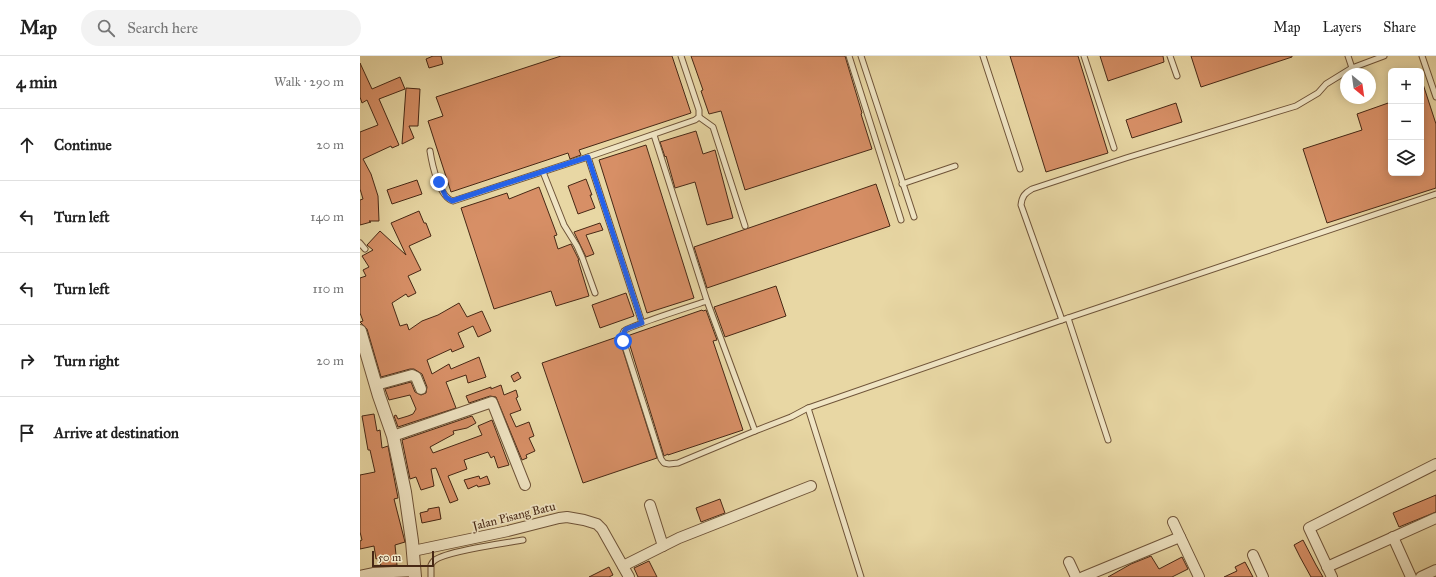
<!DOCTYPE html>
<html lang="en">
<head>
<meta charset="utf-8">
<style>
  body { margin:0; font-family:"IM FELL Great Primer",serif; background:#f2f2f2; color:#222 }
  .controls { position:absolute; right:12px; top:12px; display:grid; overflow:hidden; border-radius:6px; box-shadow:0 2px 10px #0003 }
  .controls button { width:36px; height:36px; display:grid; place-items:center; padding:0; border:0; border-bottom:1px solid #e0e0e0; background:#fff; color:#222; font:20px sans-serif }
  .compass { position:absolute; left:980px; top:12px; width:36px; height:36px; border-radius:50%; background:#fff; box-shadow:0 2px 10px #0003; rotate:151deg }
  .scale { position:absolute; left:12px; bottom:10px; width:62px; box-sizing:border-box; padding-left:4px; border:2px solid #472815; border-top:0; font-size:11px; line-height:14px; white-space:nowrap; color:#472815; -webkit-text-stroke:3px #f0e5c4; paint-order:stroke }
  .stop { position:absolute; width:12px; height:12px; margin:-9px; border:3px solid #2563eb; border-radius:50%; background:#fff }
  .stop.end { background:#2563eb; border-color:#fff; box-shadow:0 1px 4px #0008 }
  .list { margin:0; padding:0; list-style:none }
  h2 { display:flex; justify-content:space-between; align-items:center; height:52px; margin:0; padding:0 16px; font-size:17px }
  h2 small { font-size:13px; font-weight:400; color:#767676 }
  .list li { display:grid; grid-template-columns:26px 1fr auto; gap:12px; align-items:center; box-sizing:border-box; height:72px; padding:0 16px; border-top:1px solid #e0e0e0 }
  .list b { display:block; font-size:15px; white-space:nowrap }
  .list em { font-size:13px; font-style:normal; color:#767676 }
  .icon { flex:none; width:22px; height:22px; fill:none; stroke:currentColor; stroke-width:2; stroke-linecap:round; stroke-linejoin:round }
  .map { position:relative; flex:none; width:1076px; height:521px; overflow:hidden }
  header { display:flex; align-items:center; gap:24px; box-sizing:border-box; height:56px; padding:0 20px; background:#fff; border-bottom:1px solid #e0e0e0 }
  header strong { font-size:19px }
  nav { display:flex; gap:22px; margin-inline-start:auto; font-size:14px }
  .search { width:280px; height:36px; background:#f2f2f2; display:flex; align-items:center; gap:10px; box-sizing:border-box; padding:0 14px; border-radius:22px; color:#767676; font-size:15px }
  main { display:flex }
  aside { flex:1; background:#fff }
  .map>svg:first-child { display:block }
  .building { fill:#d78f66; stroke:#472815 }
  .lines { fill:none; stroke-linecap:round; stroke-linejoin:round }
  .service-casing { stroke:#6f5439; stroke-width:7 }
  .minor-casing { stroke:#6f5439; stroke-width:12 }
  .tertiary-casing { stroke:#6f5439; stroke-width:14 }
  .service { stroke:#f0e5c4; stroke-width:5 }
  .minor { stroke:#f0e5c4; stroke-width:10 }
  .tertiary { stroke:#f0e5c4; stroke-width:12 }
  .route { stroke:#2563eb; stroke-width:5 }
  .labels { text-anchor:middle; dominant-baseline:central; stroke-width:3.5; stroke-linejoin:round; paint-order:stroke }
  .street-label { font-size:12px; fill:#472815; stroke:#f0e5c4 }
</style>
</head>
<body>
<header>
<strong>Map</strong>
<div class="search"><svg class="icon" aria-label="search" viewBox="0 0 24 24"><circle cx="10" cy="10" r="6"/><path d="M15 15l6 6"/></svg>Search here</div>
<nav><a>Map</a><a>Layers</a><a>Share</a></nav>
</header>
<main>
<aside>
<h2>4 min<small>Walk · 290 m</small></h2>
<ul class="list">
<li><svg class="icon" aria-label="ahead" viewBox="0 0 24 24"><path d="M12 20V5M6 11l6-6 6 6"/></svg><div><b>Continue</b></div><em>20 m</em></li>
<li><svg class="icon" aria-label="left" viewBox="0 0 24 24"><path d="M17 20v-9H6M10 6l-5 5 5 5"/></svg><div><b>Turn left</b></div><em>140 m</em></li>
<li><svg class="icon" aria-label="left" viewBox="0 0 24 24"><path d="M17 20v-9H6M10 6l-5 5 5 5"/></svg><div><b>Turn left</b></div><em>110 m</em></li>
<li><svg class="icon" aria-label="right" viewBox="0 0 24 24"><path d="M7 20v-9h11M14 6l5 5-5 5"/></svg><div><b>Turn right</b></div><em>20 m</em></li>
<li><svg class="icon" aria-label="arrive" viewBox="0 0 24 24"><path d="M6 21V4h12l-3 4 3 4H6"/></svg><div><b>Arrive at destination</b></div></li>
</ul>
</aside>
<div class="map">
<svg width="1076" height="521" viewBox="0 0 1076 521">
  <rect width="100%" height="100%" fill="#e8d7a4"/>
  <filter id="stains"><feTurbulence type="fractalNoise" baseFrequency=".005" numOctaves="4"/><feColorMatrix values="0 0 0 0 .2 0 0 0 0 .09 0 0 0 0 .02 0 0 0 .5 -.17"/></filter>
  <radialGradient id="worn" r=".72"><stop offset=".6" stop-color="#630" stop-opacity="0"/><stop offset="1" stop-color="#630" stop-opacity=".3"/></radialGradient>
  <g class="building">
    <polygon points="73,0 81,0 83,8 69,12 66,3"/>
    <polygon points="201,0 312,0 331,57 219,94 221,99 210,103 208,97 91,136 68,65 83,60 76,41"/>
    <polygon points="331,0 485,0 502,57 501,58 512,93 385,134 361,55 349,58 341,35 343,34"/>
    <polygon points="650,0 718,0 748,97 686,116"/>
    <polygon points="740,0 803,0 804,6 748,25"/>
    <polygon points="831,0 932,0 932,1 841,31"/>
    <polygon points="0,7 12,33 40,21 45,33 19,43 39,89 32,92 31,90 3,103 11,118 18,140 19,165 9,165 11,166 0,169 0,144 3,143 0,133 0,76 18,69 7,44 2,47 0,41"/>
    <polygon points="1062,25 1076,68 1076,132 967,167 943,93 1002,74 997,58 1031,46 1031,117 1061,117 1061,26"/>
    <polygon points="46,32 60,33 58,70 49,70 54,82 42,88"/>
    <polygon points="816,47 822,66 772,82 766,64"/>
    <polygon points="336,75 343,98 355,94 373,162 347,169 335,126 315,132 306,100 305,101 300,86"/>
    <polygon points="286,89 334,242 287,257 239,104"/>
    <polygon points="226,123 232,139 230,139 235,152 218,158 208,130"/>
    <polygon points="57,124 62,138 32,148 27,134"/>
    <polygon points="516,128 530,170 347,232 334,191"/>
    <polygon points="179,131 197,179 194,180 198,193 211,188 219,204 218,204 229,240 196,250 191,235 134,253 101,152 147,137 149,143"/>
    <polygon points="59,155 64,167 66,167 71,180 49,190 61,214 48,220 56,237 48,241 46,238 32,247 40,270 47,268 49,274 62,265 78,259 99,247 107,261 122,255 131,275 118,281 113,270 98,277 104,291 92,296 91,293 67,304 72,318 89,308 91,313 119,301 126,321 108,327 106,319 86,326 96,352 38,371 34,360 36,359 38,363 48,360 53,358 56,353 50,339 29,344 25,333 51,326 55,336 61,339 66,337 67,331 62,318 54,313 50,313 21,321 7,273 0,266 3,265 0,257 0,222 6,220 3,214 9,211 2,200 13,194 7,189 20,175 46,199 31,167"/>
    <polygon points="240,167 243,174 226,179 234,198 226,201 214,176"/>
    <polygon points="416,230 426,260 365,281 354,251"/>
    <polygon points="266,237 274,260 240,272 232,249"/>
    <polygon points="342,254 343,255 346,254 357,284 353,285 383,374 308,399 308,398 304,400 267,280"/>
    <polygon points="257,281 259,282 297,402 223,427 182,307"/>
    <polygon points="158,316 161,322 154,326 151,320"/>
    <polygon points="141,329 144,339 156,334 158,341 156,342 161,354 150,358 156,371 169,366 174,380 169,382 175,395 166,399 167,402 162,404 136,341 130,340 109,347 106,340 131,331 131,333"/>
    <polygon points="14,358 17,375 20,374 22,392 28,390 38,442 34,443 45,486 35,489 37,509 21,510 19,502 16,503 14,490 0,493 0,485 2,484 0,476 0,419 15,416 10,394 8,394 2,360"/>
    <polygon points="112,360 116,367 107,372 93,375 94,378 70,391 73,397 122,379 118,370 132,364 149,409 138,412 134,400 131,402 128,396 104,404 107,413 88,420 98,444 90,447 76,412 71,413 74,430 61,434 56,421 50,423 42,384"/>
    <polygon points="119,420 120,423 127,420 130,428 118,431 117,429 108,433 104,424"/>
    <polygon points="1076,439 1076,456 1039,471 1033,457"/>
    <polygon points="360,443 365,457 341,466 336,452"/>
    <polygon points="79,451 81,463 62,467 60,457 68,455 68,453"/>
    <polygon points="943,484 956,509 963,521 951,521 940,501 934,489"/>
    <polygon points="791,500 799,513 822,501 828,513 812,521 748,521 771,508"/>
    <polygon points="289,505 297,521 278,521 274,512"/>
    <polygon points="885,506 893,521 864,521 877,515 875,511"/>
    <polygon points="249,511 253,519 249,521 229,521"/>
  </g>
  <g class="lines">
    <g class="service-casing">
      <g id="service">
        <polyline points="489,0 541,164"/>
        <polyline points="501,0 554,161"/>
        <polyline points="623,0 660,113"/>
        <polyline points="724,0 754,92"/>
        <polyline points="810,0 817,20"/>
        <polyline points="988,0 992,12 1024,0"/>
        <polyline points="1062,0 1076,41"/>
        <polyline points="339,61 353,71 385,170"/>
        <polyline points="294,79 347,245 395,375 431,361 448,352"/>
        <path d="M70 95C72 108 79 141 93 145L228 101 335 64 339 61V54L321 0"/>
        <polyline points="228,101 282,267"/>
        <polyline points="183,116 204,169 217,190 222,201 235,237"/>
        <polyline points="542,128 595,110"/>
        <polyline points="0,187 5,193"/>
        <path d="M347 245C335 249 269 270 264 275 261 279 263 285 265 290L301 403 304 407 309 408 318 407 395 375"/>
        <polyline points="708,262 748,384"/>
        <path d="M702 264 661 149C662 140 665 137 672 133L766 102 936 50 958 37 966 28 992 12"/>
        <path d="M71 521V509C72 507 73 505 75 504 86 495 146 487 163 484"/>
        <polyline points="501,521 448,352 702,264 1076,138"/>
      </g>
    </g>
    <g class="minor-casing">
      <g id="minor">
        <polyline points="16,329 52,319 56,321 61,333"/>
        <polyline points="33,380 132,346 165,429"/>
        <polyline points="290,449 303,490"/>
        <polyline points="813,466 839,521"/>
        <polyline points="1033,481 1051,521"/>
        <polyline points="53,495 148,475 199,462 207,461 224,464 237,468 242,473 269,521"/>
        <polyline points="893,499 903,521"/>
        <polyline points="709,506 716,521"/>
        <polyline points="263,510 319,482 451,430"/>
        <polyline points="967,511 1076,462"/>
        <polyline points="0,520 13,517 54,515"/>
        <polyline points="723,521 820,481"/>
        <polyline points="972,521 949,472 1076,408"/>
        <polyline points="1061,521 1076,514"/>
      </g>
    </g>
    <g class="tertiary-casing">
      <polyline id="tertiary" points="0,275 19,340 33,380 45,436 52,485 55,521"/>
    </g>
    <use href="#service" class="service"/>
    <use href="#minor" class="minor"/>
    <use href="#tertiary" class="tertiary"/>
  </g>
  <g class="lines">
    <polyline class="route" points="79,126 86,141 92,145 228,101 282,267 266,273 264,276 263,285"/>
  </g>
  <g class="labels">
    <g class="street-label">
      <text transform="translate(154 460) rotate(-14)">Jalan Pisang Batu</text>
    </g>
  </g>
  <rect width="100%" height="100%" filter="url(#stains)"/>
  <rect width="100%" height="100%" fill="url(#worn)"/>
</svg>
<div class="controls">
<button>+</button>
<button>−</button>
<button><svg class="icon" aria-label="layers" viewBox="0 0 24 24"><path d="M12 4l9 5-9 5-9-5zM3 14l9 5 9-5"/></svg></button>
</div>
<svg class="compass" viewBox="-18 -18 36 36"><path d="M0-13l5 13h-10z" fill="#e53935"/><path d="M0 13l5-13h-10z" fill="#767676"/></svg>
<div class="scale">50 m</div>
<div class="stop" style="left:263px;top:285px"></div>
<div class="stop end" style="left:79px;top:126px"></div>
</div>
</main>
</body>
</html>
